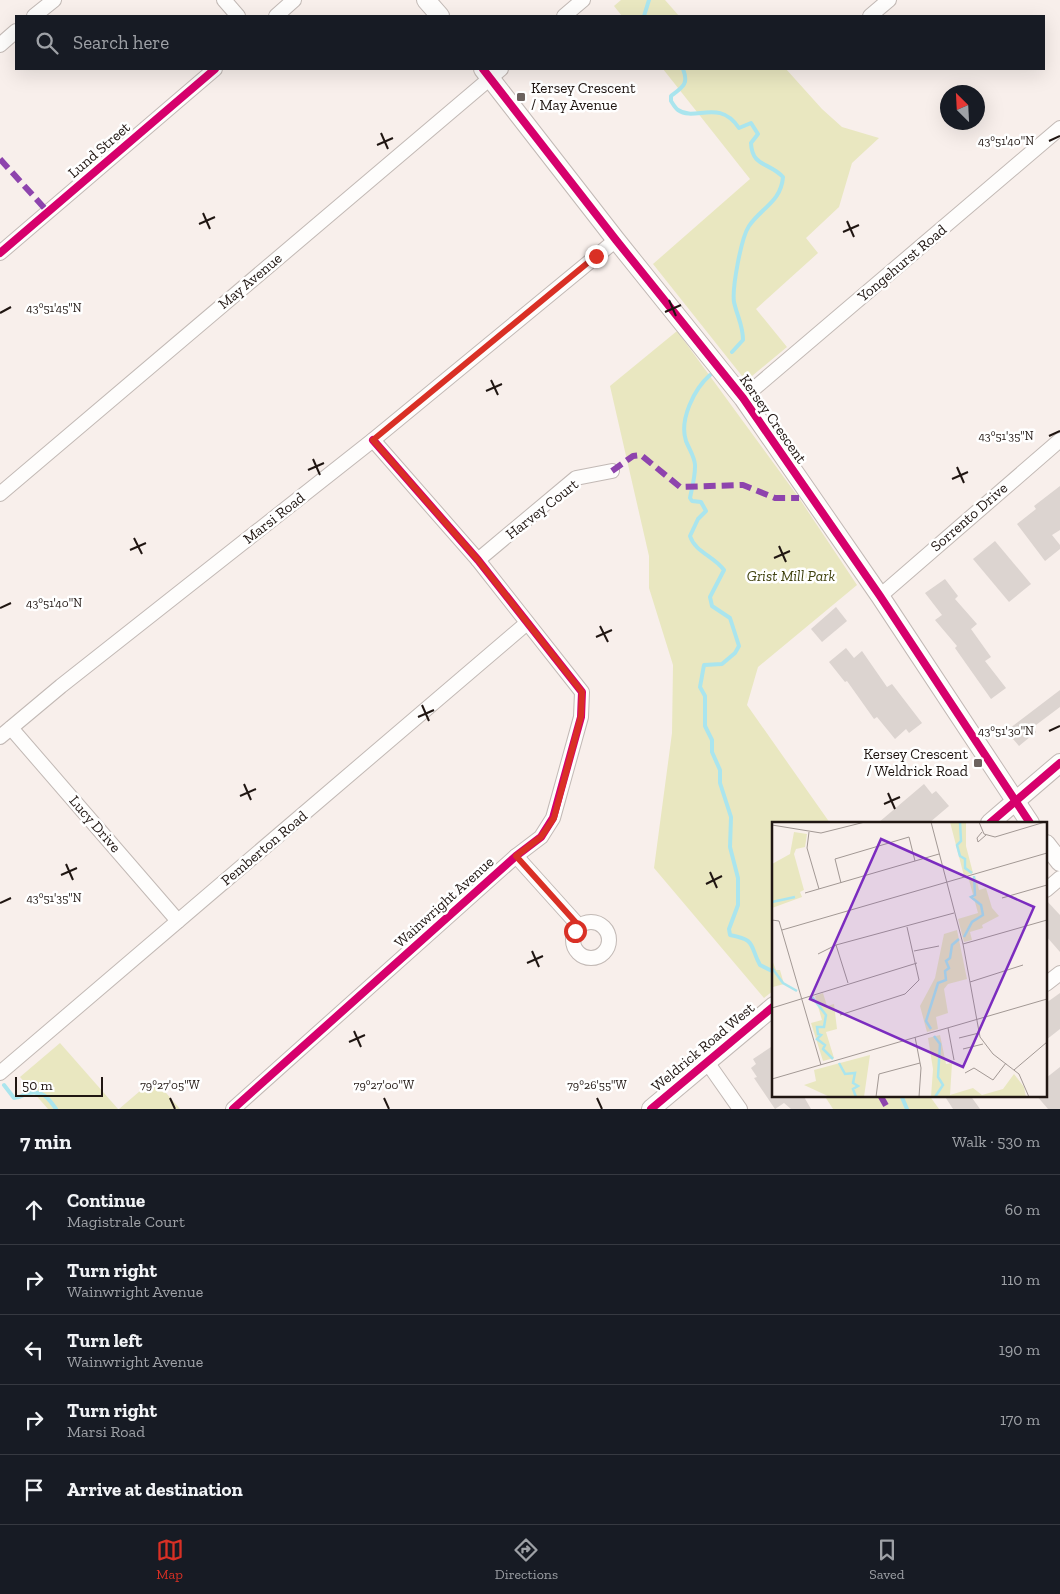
<!DOCTYPE html>
<html lang="en">
<head>
<meta charset="utf-8">
<style>
  body { margin:0; font-family:"Zilla Slab",serif; background:#242831; color:#f1f3f6 }
  .compass { position:absolute; left:940px; top:85px; width:45px; height:45px; border-radius:50%; background:#171b24; box-shadow:0 5px 20px #0002; rotate:336deg }
  .scale { position:absolute; left:15px; bottom:12px; width:88px; box-sizing:border-box; padding-left:5px; border:2px solid #201612; border-top:0; font-size:14px; line-height:18px; white-space:nowrap; color:#201612; -webkit-text-stroke:4px #fff; paint-order:stroke }
  .stop { position:absolute; width:15px; height:15px; margin:-11px; border:4px solid #d93025; border-radius:50%; background:#fff }
  .stop.end { background:#d93025; border-color:#fff; box-shadow:0 1px 5px #0008 }
  .list { margin:0; padding:0; list-style:none }
  h2 { display:flex; justify-content:space-between; align-items:center; height:65px; margin:0; padding:0 20px; font-size:21px }
  h2 small { font-size:16px; font-weight:400; color:#9ea1a6 }
  .list li { display:grid; grid-template-columns:32px 1fr auto; gap:15px; align-items:center; box-sizing:border-box; height:70px; padding:0 20px; border-top:1px solid #363941 }
  .list b { display:block; font-size:19px; white-space:nowrap }
  .list p { margin:0; font-size:16px; white-space:nowrap; color:#9ea1a6 }
  .list em { font-size:16px; font-style:normal; color:#9ea1a6 }
  .icon { flex:none; width:28px; height:28px; fill:none; stroke:currentColor; stroke-width:2; stroke-linecap:round; stroke-linejoin:round }
  .map { position:relative; flex:none; width:1060px; height:1109px; overflow:hidden }
  .search { position:absolute; background:#171b24; box-shadow:0 5px 20px #0002; left:15px; right:15px; top:15px; height:55px; display:flex; align-items:center; gap:12px; box-sizing:border-box; padding:0 18px; border-radius:0px; color:#9ea1a6; font-size:19px }
  .sheet { height:415px; background:#171b24 }
  nav { display:flex; justify-content:space-around; align-items:center; box-sizing:border-box; height:70px; border-top:1px solid #363941; background:#171b24; font-size:14px; color:#9ea1a6 }
  nav a { display:grid; justify-items:center; gap:2px }
  nav .on { color:#d93025 }
  .map>svg:first-child { display:block }
  .green { fill:#e9e7c0 }
  .lines { fill:none; stroke-linecap:round; stroke-linejoin:round }
  .stream { stroke:#aae5ee; stroke-width:4 }
  .building { fill:#dcd4d0 }
  .minor-casing { stroke:#c2b9b5; stroke-width:16 }
  .tertiary-casing { stroke:#c2b9b5; stroke-width:20 }
  .minor { stroke:#fefdfc; stroke-width:14 }
  .tertiary { stroke:#fefdfc; stroke-width:18 }
  .quiet { stroke:#8e44ad; stroke-width:6; stroke-dasharray:12 6; stroke-linecap:butt }
  .cycleway-casing { stroke:#fff; stroke-width:11 }
  .cycleway { stroke:#d6006c; stroke-width:8 }
  .route { stroke:#d93025; stroke-width:6 }
  .ticks { fill:none; stroke:#201612; stroke-width:2 }
  .poi-dot { fill:#6c625e; stroke:#fff; stroke-width:2 }
  .labels { text-anchor:middle; dominant-baseline:central; stroke-width:5; stroke-linejoin:round; paint-order:stroke }
  .poi-label { font-size:15px; fill:#201612; stroke:#fff; text-anchor:start }
  .street-label { font-size:15px; fill:#201612; stroke:#fff }
  .park-label { font-size:15px; font-style:italic; fill:#41430f; stroke:#fff }
  .inset-river { fill:none; stroke:#aae5ee; stroke-width:2.5 }
  .inset-road { fill:none; stroke:#a29894; stroke-width:1 }
  .view { fill:#7b2cbf; fill-opacity:0.15; stroke:#7b2cbf; stroke-width:2.5 }
  .inset-edge { fill:none; stroke:#201612; stroke-width:2.5 }
  .ticks-label { font-size:12px; text-anchor:middle; fill:#201612; stroke:#fff; stroke-width:5; stroke-linejoin:round; paint-order:stroke }
</style>
</head>
<body>
<div class="map">
<svg width="1060" height="1109" viewBox="0 0 1060 1109">
  <rect width="100%" height="100%" fill="#f8efeb"/>
  <g class="green">
    <polygon points="621,0 665,0 679,16 622,16 614,6"/>
    <polygon points="663,69 786,69 822,109 842,127 879,138 852,163 839,207 806,238 818,253 756,309 787,347 746,381 653,264 750,179"/>
    <polygon points="677,331 799,498 857,585 758,667 747,705 830,823 774,823 774,990 764,998 654,868 672,733 673,665 649,588 649,556 610,386"/>
    <polygon points="60,1043 118,1109 48,1109 20,1077"/>
    <polygon points="154,1079 180,1109 119,1109"/>
    <polygon points="824,1095 929,1095 939,1109 833,1109"/>
  </g>
  <g class="lines">
    <g class="stream">
      <polyline points="644,16 649,0"/>
      <path d="M683 69C689 84 683 87 671 96V101C673 104 675 108 678 110 695 122 719 98 739 128L751 123 758 134 751 143C752 167 769 162 783 177 781 202 761 208 749 226 741 238 732 288 734 302 737 316 743 325 743 340L732 352"/>
      <path d="M710 375C694 389 679 420 686 441 689 449 696 459 695 467 695 477 692 488 690 498L692 501 701 502 706 511 698 519 690 536C695 552 714 556 724 570L710 597 712 606 730 618 739 646 735 653 722 664 704 665 700 687 705 696V726L712 740V752L720 770V783L731 817 730 847 738 878V905L729 929 730 935C757 940 749 945 760 965L774 972"/>
      <path d="M4 1085 14 1098C21 1098 23 1094 29 1093 43 1090 49 1099 56 1109"/>
      <polyline points="901,1095 907,1109"/>
    </g>
  </g>
  <g class="building">
    <polygon points="1060,486 1060,530 1052,535 1060,545 1060,549 1045,561 1017,524 1036,509 1034,506"/>
    <polygon points="995,541 1031,584 1009,602 973,559"/>
    <polygon points="945,579 958,596 955,599 977,624 971,629 991,657 985,661 1006,688 991,699 955,648 957,646 935,620 942,615 925,593"/>
    <polygon points="836,607 847,621 822,642 811,629"/>
    <polygon points="846,648 854,658 862,651 887,687 892,684 922,723 909,733 906,729 895,739 877,717 874,719 847,681 845,682 829,662"/>
    <polygon points="1060,690 1060,707 1032,728 1036,732 1019,746 1006,731"/>
    <polygon points="924,784 932,794 936,791 949,806 929,823 878,823"/>
    <polygon points="1046,900 1060,915 1060,952 1046,936"/>
    <polygon points="1060,993 1060,1029 1046,1040 1046,1003"/>
    <polygon points="774,1045 774,1095 803,1095 811,1109 791,1109 784,1103 775,1109 754,1078 757,1077 751,1068 756,1064 753,1059"/>
    <polygon points="1060,1067 1060,1109 1048,1109 1036,1095 1046,1095 1046,1078"/>
    <polygon points="944,1095 970,1095 980,1109 953,1109"/>
  </g>
  <g class="lines">
    <g class="minor-casing">
      <g id="minor">
        <polyline points="224,0 238,16"/>
        <polyline points="34,16 54,0"/>
        <polyline points="276,16 294,0"/>
        <polyline points="564,16 583,0"/>
        <polyline points="870,16 889,0"/>
        <polyline points="0,45 16,31"/>
        <polyline points="0,253 215,69"/>
        <polyline points="743,398 1060,128"/>
        <polyline points="0,494 501,69"/>
        <polyline points="478,560 576,478 612,471"/>
        <polyline points="880,596 1060,440"/>
        <polyline points="11,728 178,921"/>
        <polyline points="0,737 61,686 373,440 616,240"/>
        <polyline points="516,856 579,926"/>
        <polyline points="1046,890 1060,878"/>
        <circle cx="591" cy="940" r="18"/>
        <polyline points="1046,984 1060,973"/>
        <polyline points="707,1062 740,1109"/>
        <polyline points="0,1073 527,623"/>
        <polyline points="233,1109 516,856 541,837 553,818 581,717 582,692 478,560 373,440"/>
      </g>
    </g>
    <g class="tertiary-casing">
      <g id="tertiary">
        <polyline points="426,0 440,16"/>
        <polyline points="483,69 616,240 743,398 880,596 1030,823"/>
        <polyline points="990,823 1060,763"/>
        <polyline points="1046,844 1060,862"/>
        <polyline points="651,1109 774,1006"/>
      </g>
    </g>
    <use href="#minor" class="minor"/>
    <use href="#tertiary" class="tertiary"/>
    <g class="quiet">
      <polyline points="0,159 48,212"/>
      <polyline points="612,471 633,456 641,455 680,487 743,485 775,498 799,498"/>
      <polyline points="880,1095 888,1109"/>
    </g>
    <g class="cycleway-casing">
      <g id="cycleway">
        <polyline points="483,69 616,240 743,398 880,596 1030,823"/>
        <polyline points="0,253 215,69"/>
        <polyline points="990,823 1060,763"/>
        <polyline points="233,1109 516,856 541,837 553,818 581,717 582,692 478,560 373,440"/>
        <polyline points="651,1109 774,1006"/>
      </g>
    </g>
    <use href="#cycleway" class="cycleway"/>
  </g>
  <g class="lines">
    <polyline class="route" points="575,931 579,926 516,856 541,837 554,818 581,716 582,692 478,560 373,440 596,256"/>
  </g>
  <path class="ticks" d="M381 133 388 149M1049 141 1060 136M377 145 393 138M203 213 210 229M847 221 854 237M199 224 215 217M843 232 859 225M669 300 676 316M665 312 681 305M0 313 11 307M491 380 498 395M486 391 502 384M1049 436 1060 431M313 459 320 475M957 467 964 483M308 470 324 463M952 479 968 472M134 538 142 554M779 546 786 562M130 550 146 543M774 558 790 551M0 608 11 603M600 626 608 642M596 637 612 630M422 705 429 721M418 717 434 710M1049 731 1060 726M244 784 251 800M888 793 895 809M240 796 256 789M884 804 900 797M66 864 73 880M710 872 717 888M61 875 77 868M706 884 722 876M0 903 11 898M532 951 539 967M527 963 543 956M354 1031 361 1047M349 1042 365 1035M170 1098 175 1109M384 1098 389 1109M597 1098 602 1109"/>
  <g class="poi-dot">
    <rect x="516" y="92" width="10" height="10" rx="2.5"/>
    <rect x="973" y="758" width="10" height="10" rx="2.5"/>
  </g>
  <g class="labels">
    <g class="poi-label">
      <text x="531" y="88">Kersey Crescent<tspan x="531" dy="17">/ May Avenue</tspan></text>
      <text x="968" y="754" text-anchor="end">Kersey Crescent<tspan x="968" dy="17">/ Weldrick Road</tspan></text>
    </g>
    <g class="street-label">
      <text transform="translate(99 150) rotate(-41)">Lund Street</text>
      <text transform="translate(902 263) rotate(-40)">Yongehurst Road</text>
      <text transform="translate(250 281) rotate(-40)">May Avenue</text>
      <text transform="translate(773 419) rotate(55)">Kersey Crescent</text>
      <text transform="translate(542 509) rotate(-38)">Harvey Court</text>
      <text transform="translate(969 517) rotate(-41)">Sorrento Drive</text>
      <text transform="translate(274 518) rotate(-38)">Marsi Road</text>
      <text transform="translate(95 824) rotate(49)">Lucy Drive</text>
      <text transform="translate(264 848) rotate(-40)">Pemberton Road</text>
      <text transform="translate(444 902) rotate(-42)">Wainwright Avenue</text>
      <text transform="translate(703 1047) rotate(-40)">Weldrick Road West</text>
    </g>
    <g class="park-label">
      <text x="791" y="576">Grist Mill Park</text>
    </g>
  </g>
  <g transform="translate(772 822)">
    <rect width="275" height="275" fill="#f8efeb"/>
    <path d="M178 0H194V24L201 51 192 54ZM22 10 35 12 33 25 24 27 22 32 32 68 28 70 30 75 0 86V42L18 32ZM204 56 207 68 214 66 220 86 227 94 210 103 211 106 198 110 200 118 192 120 186 97 206 91 197 58ZM185 108 195 157 176 162 172 167 176 191 164 195 166 207 155 210 148 184 163 156 172 112ZM0 138 4 148H8L12 162 1 165ZM51 171 55 184 62 182 65 207 54 210 62 236 51 239 39 201 50 198 43 174ZM168 213 174 242 180 241 178 273 201 266 210 273 231 267 242 252 252 265 254 275H159L161 247 156 216ZM98 233 92 275H58L32 263 44 259 42 248Z" fill="#e9e7c0"/>
    <path class="inset-river" d="M188 0 189 19 185 23 188 34 193 37V46L200 51M0 80 23 75M192 115 200 100 211 93 209 83 199 75 203 73 202 54M0 146 11 161 25 169M40 175 54 193 52 205H45L46 212 49 213 45 217 53 223 51 227 61 237M159 207 154 199 166 161 174 158 173 149 177 146 174 139 178 136 180 123 187 117M162 214 168 222 166 255 171 263 163 275M67 241 73 252 83 251 81 261 86 264 81 267 84 275"/>
    <path class="inset-road" d="M159 0 191 122 208 215 221 232 247 252 257 275M207 0 212 12 223 15 273 0M0 3 49 11 93 0M37 10 35 26 47 67M210 10 205 16 206 20 214 13M69 61 63 37 137 15 143 39M33 71 167 32M230 76 275 63M0 98 7 99 49 243M10 108 275 31M191 122 275 98M64 123 76 161M142 129 167 124M46 132 64 123 182 91M198 160 251 143M0 186 145 141M68 193 133 172 147 158 135 105M176 206 182 238M143 215 149 246 147 275M187 216 207 211M191 227 211 222M242 248 275 220M193 251 202 246 221 258 234 241M0 257 275 177M104 275 107 252 148 241"/>
    <path class="view" d="M109 17 262 85 191 245 38 177Z"/>
    <rect width="275" height="275" class="inset-edge"/>
  </g>
  <g class="ticks-label">
    <text x="1006" y="145">43°51'40"N</text>
    <text x="54" y="312">43°51'45"N</text>
    <text x="1006" y="440">43°51'35"N</text>
    <text x="54" y="607">43°51'40"N</text>
    <text x="1006" y="735">43°51'30"N</text>
    <text x="54" y="902">43°51'35"N</text>
    <text x="170" y="1089">79°27'05"W</text>
    <text x="384" y="1089">79°27'00"W</text>
    <text x="597" y="1089">79°26'55"W</text>
  </g>
</svg>
<svg class="compass" viewBox="-18 -18 36 36"><path d="M0-13l5 13h-10z" fill="#e53935"/><path d="M0 13l5-13h-10z" fill="#9ea1a6"/></svg>
<div class="scale">50 m</div>
<div class="stop" style="left:575px;top:931px"></div>
<div class="stop end" style="left:596px;top:256px"></div>
<div class="search"><svg class="icon" aria-label="search" viewBox="0 0 24 24"><circle cx="10" cy="10" r="6"/><path d="M15 15l6 6"/></svg>Search here</div>
</div>
<section class="sheet">
<h2>7 min<small>Walk · 530 m</small></h2>
<ul class="list">
<li><svg class="icon" aria-label="ahead" viewBox="0 0 24 24"><path d="M12 20V5M6 11l6-6 6 6"/></svg><div><b>Continue</b><p>Magistrale Court</p></div><em>60 m</em></li>
<li><svg class="icon" aria-label="right" viewBox="0 0 24 24"><path d="M7 20v-9h11M14 6l5 5-5 5"/></svg><div><b>Turn right</b><p>Wainwright Avenue</p></div><em>110 m</em></li>
<li><svg class="icon" aria-label="left" viewBox="0 0 24 24"><path d="M17 20v-9H6M10 6l-5 5 5 5"/></svg><div><b>Turn left</b><p>Wainwright Avenue</p></div><em>190 m</em></li>
<li><svg class="icon" aria-label="right" viewBox="0 0 24 24"><path d="M7 20v-9h11M14 6l5 5-5 5"/></svg><div><b>Turn right</b><p>Marsi Road</p></div><em>170 m</em></li>
<li><svg class="icon" aria-label="arrive" viewBox="0 0 24 24"><path d="M6 21V4h12l-3 4 3 4H6"/></svg><div><b>Arrive at destination</b></div></li>
</ul>
</section>
<nav>
<a class="on"><svg class="icon" aria-label="map" viewBox="0 0 24 24"><path d="M3 6l6-2 6 2 6-2v14l-6 2-6-2-6 2zM9 4v14M15 6v14"/></svg>Map</a>
<a><svg class="icon" aria-label="directions" viewBox="0 0 24 24"><path d="M12 3l9 9-9 9-9-9zM9 14v-3h6M13 9l2 2-2 2"/></svg>Directions</a>
<a><svg class="icon" aria-label="saved" viewBox="0 0 24 24"><path d="M7 4h10v16l-5-4-5 4z"/></svg>Saved</a>
</nav>
</body>
</html>
